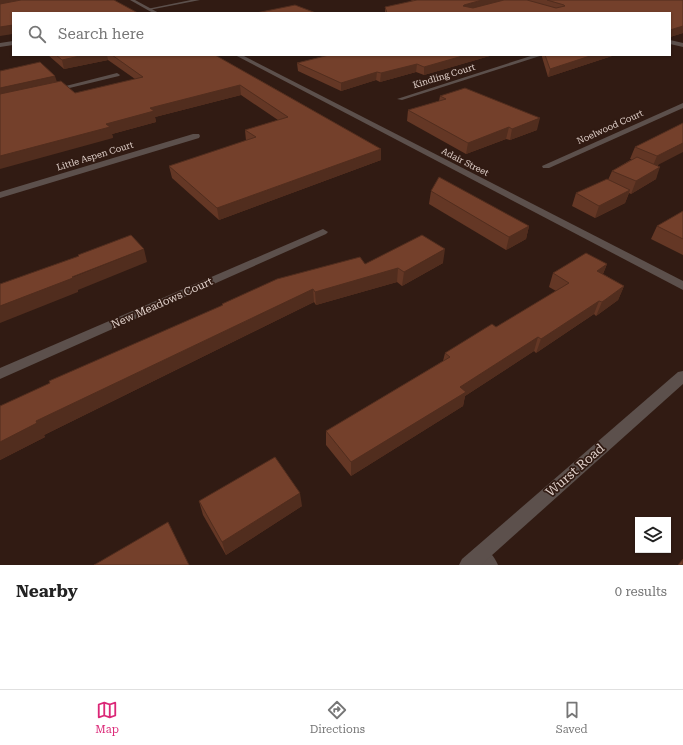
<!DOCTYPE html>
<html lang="en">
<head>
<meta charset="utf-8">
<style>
  body { margin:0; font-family:"Roboto Serif",serif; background:#f6f6f6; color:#222 }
  .controls { position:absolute; right:12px; bottom:12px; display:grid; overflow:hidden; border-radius:0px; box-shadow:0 1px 3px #0004 }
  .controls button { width:36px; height:36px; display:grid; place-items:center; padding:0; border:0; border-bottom:1px solid #e0e0e0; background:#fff; color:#222; font:20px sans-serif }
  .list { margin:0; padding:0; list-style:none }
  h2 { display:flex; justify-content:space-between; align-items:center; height:52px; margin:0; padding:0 16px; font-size:17px }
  h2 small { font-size:13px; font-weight:400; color:#767676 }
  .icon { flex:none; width:22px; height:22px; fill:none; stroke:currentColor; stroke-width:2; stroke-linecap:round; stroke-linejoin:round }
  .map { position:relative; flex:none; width:683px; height:565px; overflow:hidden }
  .search { position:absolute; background:#fff; box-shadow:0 1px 3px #0004; left:12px; right:12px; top:12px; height:44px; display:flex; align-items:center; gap:10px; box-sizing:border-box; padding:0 14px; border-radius:0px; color:#767676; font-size:15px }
  .sheet { height:124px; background:#fff }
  nav { display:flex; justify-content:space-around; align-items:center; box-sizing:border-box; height:56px; border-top:1px solid #e0e0e0; background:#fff; font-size:11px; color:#767676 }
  nav a { display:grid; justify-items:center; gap:2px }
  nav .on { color:#db2777 }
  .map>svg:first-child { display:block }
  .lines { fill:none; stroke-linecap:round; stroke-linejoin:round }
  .service { fill:#5c504c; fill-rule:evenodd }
  .minor { fill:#5c504c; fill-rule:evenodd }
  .tertiary { fill:#5c504c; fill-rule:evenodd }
  .wall { fill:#643725 }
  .shaded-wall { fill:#512d1e }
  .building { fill:#74402b; stroke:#512d1e }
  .labels { text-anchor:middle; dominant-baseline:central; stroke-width:3.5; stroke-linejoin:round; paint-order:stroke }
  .far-street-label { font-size:9px; fill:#e0d0ca; stroke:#311b13 }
  .street-label { font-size:11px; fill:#e0d0ca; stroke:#311b13 }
  .near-street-label { font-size:13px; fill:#e0d0ca; stroke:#311b13 }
</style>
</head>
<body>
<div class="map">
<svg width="683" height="565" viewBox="0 0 683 565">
  <rect width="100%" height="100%" fill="#311b13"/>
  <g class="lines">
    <polygon class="service" points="191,0 200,0 149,10 147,9"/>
    <g class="minor">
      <polygon points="670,40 683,43 683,47 670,44"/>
      <polygon points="13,41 13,45 0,47 0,43"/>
      <polygon points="534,55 543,55 402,100 397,99"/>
      <polygon points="117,73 120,75 119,76 53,92 50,90"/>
      <polygon points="683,103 683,108 549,168 543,168 542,166"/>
      <polygon points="193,134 199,134 200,136 199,138 0,198 0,192"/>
      <polygon points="323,229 328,232 326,234 0,379 0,368"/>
      <path d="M480 546C489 550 494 556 498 565H477L471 555 474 549Z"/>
    </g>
    <g class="tertiary">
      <polygon points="130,0 135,0 159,13 153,13"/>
      <polygon points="235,55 242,55 683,281 683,290"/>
      <polygon points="683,371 683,384 481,565 459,565 462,559 678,372"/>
    </g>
  </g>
  <g class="wall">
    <polygon points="410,0 683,0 683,33 670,37 670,13 385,13 385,7 413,1"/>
    <polygon points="48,55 215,55 381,149 381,160 219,220 172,178 169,166 246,141 245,130 278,120 241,95 155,117 156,122 112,134 113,138 57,82 75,93 135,79 108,60 64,69"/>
    <polygon points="329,55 493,55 424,75 416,72 380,82 376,80 341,91 298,71 297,63"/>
    <polygon points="542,55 615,55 548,77 542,57"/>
    <polygon points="440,96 537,130 510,140 506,139 466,154 407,121 408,110 439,101"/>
    <polygon points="683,123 658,165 656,179 631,194 629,193 625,203 595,218 572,206 576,193 608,180 612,171 632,159 630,159 635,147"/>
    <polygon points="431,191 529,226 526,239 506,250 429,204"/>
    <polygon points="683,211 683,255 651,239 657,226"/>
    <polygon points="443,263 402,286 397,282 316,305 314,302 44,435 45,437 0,460 0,406 222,306 222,304 365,264"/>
    <polygon points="607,264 603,274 624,286 618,300 596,316 594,314 536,353 534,351 465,396 463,406 351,476 326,445 326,431 443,361 445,353 496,327 556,291 549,287 553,273"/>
    <polygon points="199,501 302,506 226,555 203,515"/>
  </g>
  <g class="shaded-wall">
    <polygon points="0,0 37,0 0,6"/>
    <polygon points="482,0 504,0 464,12 463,6 464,5"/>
    <polygon points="13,25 13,34 0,36 0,27"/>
    <polygon points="683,26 683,33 670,37 670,30"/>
    <polygon points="84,55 107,55 108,60 64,69 62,60"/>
    <polygon points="466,55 493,55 424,75 424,67"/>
    <polygon points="593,55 615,55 548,77 550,69"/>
    <polygon points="417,64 416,72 380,82 381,73"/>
    <polygon points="377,72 376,80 341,91 341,83"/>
    <polygon points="55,76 58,85 0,98 0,88"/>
    <polygon points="240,85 241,95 155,117 156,122 112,134 113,138 0,169 0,156 106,124 150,108"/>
    <polygon points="540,118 537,130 510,140 512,129"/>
    <polygon points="509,127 506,139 466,154 468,143"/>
    <polygon points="683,143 683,152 652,168 657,156"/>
    <polygon points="381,149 381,160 219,220 217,208"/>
    <polygon points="660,167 656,179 631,194 636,181"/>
    <polygon points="630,190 625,203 595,218 599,206"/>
    <polygon points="529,226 526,239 506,250 509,237"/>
    <polygon points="144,249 147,262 78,290 78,292 0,323 0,306"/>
    <polygon points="445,249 443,263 402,286 404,272"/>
    <polygon points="607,264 601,278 597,271"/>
    <polygon points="398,268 397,282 316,305 315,292"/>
    <polygon points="624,286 618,300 596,316 602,302"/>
    <polygon points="313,289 314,302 44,435 45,437 0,460 0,442 36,421"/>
    <polygon points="599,301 594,314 536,353 541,339"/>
    <polygon points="538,337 534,351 465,396 463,406 351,476 351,462 460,387"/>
    <polygon points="300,493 302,506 226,555 222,542"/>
  </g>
  <g class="building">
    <polygon points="21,0 114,0 138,13 13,13 13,25 0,27 0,4"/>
    <polygon points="417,0 482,0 464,5 463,6 473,8 504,0 527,0 556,8 565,6 564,5 547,0 683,0 683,26 670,30 670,13 387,13 385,7"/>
    <polygon points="295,5 316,13 256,13"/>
    <polygon points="56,55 84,55 62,60"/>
    <polygon points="112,55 215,55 381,149 217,208 169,166 256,137 245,130 288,117 240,85 150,108 154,111 106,124 110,127 0,156 0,94 61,81 75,93 143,77"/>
    <polygon points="329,55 466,55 424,67 417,64 381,73 377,72 341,83 297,63"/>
    <polygon points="545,55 593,55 550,69"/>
    <polygon points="40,62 55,76 0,88 0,71"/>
    <polygon points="465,88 540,118 512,129 509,127 468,143 408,110 446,99 440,96"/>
    <polygon points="683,123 683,143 657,156 635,147"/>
    <polygon points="637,157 660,167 636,181 612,171"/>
    <polygon points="439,177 529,226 509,237 431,191"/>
    <polygon points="607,179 630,190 599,206 576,193"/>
    <polygon points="683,211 683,239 657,226"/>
    <polygon points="131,235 144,249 72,277 73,278 0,306 0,284 79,256 78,255"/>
    <polygon points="422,235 445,249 404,272 398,268 315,292 313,289 36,421 37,423 0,442 0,406 50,383 49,381 223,305 222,304 277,279 360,257 365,264"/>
    <polygon points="586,253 607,264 597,271 624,286 602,302 599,301 541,339 538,337 460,387 466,392 351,462 326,431 450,357 445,353 492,324 496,327 569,283 553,273"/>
    <polygon points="275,457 300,493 222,542 199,501"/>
    <polygon points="168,522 189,565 94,565"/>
    <polygon points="683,559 683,565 678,565"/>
  </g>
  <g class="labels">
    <g class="far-street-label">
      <text transform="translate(444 76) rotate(-17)">Kindling Court</text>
      <text transform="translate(610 127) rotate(-24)">Noelwood Court</text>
      <text transform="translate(95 156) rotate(-17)">Little Aspen Court</text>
      <text transform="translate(465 162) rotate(27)">Adair Street</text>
    </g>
    <g class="street-label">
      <text transform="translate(162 303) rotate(-24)">New Meadows Court</text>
    </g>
    <g class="near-street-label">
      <text transform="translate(575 470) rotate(-41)">Wurst Road</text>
    </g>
  </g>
</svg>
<div class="controls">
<button><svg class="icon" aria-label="layers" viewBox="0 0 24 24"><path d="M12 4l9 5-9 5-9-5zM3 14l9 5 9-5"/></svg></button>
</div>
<div class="search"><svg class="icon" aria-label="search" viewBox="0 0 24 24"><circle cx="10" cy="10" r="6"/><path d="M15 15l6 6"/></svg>Search here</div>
</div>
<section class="sheet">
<h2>Nearby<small>0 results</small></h2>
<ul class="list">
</ul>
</section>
<nav>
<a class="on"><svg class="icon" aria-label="map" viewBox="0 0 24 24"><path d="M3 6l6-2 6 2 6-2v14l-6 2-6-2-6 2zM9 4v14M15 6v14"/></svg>Map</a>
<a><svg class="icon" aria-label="directions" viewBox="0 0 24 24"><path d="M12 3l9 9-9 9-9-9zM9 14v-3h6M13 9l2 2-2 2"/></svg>Directions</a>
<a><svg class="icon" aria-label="saved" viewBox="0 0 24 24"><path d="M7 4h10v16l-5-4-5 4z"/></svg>Saved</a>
</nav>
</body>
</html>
